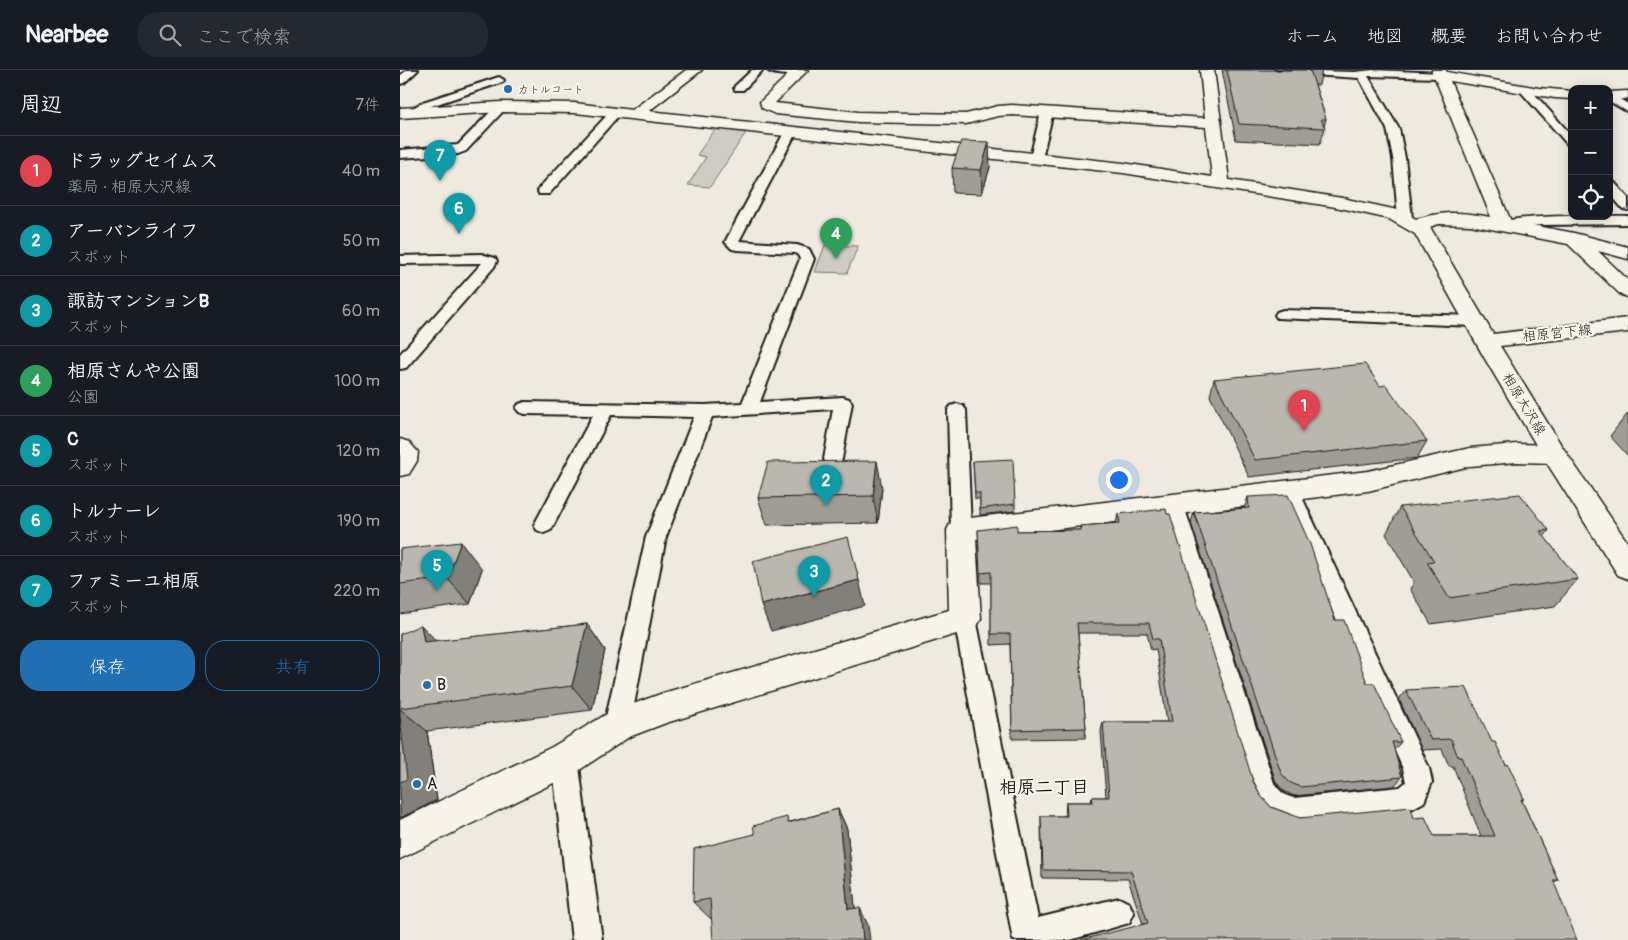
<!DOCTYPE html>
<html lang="ja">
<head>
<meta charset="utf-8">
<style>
  body { margin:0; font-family:Pangolin,"Klee One",sans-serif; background:#242831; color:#f1f3f6 }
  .controls { position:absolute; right:15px; top:15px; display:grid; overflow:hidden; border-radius:10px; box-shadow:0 2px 12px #0003 }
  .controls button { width:45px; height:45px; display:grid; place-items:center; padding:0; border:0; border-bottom:1px solid #363941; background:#171b24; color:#f1f3f6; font:25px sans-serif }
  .you { position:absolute; left:718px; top:409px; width:18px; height:18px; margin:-12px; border:4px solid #fff; border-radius:50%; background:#1a73e8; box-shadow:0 0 0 8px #1a73e833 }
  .badge { display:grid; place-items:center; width:32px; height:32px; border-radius:50%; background:#1f6fb2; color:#fff; font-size:16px; font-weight:700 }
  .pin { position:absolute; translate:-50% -41px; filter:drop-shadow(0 1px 2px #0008) }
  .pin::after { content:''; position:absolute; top:26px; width:18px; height:15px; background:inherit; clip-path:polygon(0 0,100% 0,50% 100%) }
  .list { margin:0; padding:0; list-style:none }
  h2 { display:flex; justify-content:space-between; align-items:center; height:65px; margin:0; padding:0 20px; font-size:21px }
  h2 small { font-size:16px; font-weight:400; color:#9ea1a6 }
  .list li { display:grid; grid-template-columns:32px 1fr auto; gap:15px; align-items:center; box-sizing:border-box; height:70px; padding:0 20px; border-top:1px solid #363941 }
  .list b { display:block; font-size:19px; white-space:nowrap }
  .list p { margin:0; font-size:16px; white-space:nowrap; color:#9ea1a6 }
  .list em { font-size:16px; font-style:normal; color:#9ea1a6 }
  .actions { display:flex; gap:10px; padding:15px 20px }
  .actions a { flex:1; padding:11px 0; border:1px solid #1f6fb2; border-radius:20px; text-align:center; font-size:18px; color:#1f6fb2 }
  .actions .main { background:#1f6fb2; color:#fff }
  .icon { flex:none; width:28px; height:28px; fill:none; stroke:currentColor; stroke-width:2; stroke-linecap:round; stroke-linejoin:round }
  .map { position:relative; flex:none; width:1228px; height:870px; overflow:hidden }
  header { display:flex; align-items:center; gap:30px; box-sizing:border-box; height:70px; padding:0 25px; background:#171b24; border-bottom:1px solid #363941 }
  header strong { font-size:24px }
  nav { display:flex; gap:28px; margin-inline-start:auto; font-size:18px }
  .search { width:350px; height:45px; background:#242831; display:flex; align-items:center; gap:12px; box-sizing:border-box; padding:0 18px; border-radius:20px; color:#9ea1a6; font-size:19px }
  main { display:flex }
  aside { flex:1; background:#171b24 }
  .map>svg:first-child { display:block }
  .green { fill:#cfccc3; stroke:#767470 }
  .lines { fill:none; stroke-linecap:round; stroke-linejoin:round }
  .lane-casing { stroke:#1c1c1c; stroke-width:4 }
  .street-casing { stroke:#1c1c1c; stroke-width:3 }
  .secondary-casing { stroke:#1c1c1c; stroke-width:3 }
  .lane { fill:#f7f3e8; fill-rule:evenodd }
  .street { fill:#f7f3e8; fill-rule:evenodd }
  .secondary { fill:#f7f3e8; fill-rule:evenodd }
  .wall { fill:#a09d96; stroke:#1c1c1c }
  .shaded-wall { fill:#82807a; stroke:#1c1c1c }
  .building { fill:#bab7af; stroke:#1c1c1c }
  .poi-dot { fill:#1f6fb2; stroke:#f7f3e8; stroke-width:2 }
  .labels { text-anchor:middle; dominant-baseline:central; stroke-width:4.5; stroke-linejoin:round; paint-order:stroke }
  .far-poi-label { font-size:11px; fill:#1c1c1c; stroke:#f7f3e8; text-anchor:start }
  .street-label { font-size:14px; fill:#1c1c1c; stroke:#f7f3e8 }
  .near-poi-label { font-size:16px; fill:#1c1c1c; stroke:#f7f3e8; text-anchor:start }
  .near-neighbourhood-label { font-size:18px; font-weight:bold; fill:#1c1c1c; stroke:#f7f3e8 }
</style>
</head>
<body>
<header>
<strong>Nearbee</strong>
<div class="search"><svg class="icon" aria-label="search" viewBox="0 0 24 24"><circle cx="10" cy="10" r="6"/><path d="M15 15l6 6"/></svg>ここで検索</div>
<nav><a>ホーム</a><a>地図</a><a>概要</a><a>お問い合わせ</a></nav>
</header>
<main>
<aside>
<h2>周辺<small>7件</small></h2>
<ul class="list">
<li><span class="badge" style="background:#e0444e">1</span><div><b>ドラッグセイムス</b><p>薬局 · 相原大沢線</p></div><em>40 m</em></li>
<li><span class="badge" style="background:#0f9aa8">2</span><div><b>アーバンライフ</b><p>スポット</p></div><em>50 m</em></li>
<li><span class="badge" style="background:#0f9aa8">3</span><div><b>諏訪マンションB</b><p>スポット</p></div><em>60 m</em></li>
<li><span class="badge" style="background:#2e9e5b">4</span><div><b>相原さんや公園</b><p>公園</p></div><em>100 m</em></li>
<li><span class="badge" style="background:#0f9aa8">5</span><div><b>C</b><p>スポット</p></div><em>120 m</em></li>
<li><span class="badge" style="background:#0f9aa8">6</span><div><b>トルナーレ</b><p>スポット</p></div><em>190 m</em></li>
<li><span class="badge" style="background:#0f9aa8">7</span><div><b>ファミーユ相原</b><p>スポット</p></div><em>220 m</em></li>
</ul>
<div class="actions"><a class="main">保存</a><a>共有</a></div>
</aside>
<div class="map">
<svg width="1228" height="870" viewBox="0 0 1228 870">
  <rect width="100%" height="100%" fill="#eeeae0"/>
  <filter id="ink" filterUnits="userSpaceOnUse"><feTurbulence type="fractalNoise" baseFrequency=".02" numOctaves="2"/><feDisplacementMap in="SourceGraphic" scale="10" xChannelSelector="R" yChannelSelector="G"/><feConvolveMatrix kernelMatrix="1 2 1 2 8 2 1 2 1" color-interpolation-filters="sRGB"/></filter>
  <g filter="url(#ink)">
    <g class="green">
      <polygon points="316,58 347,61 310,117 288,115 306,87 297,85"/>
      <polygon points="425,175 458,176 447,203 415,202"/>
    </g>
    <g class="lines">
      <g class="lane-casing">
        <g id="lane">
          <polygon points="7,0 18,0 4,13 0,14 0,6"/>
          <polygon points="352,0 363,0 343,20 335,20 334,18 335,16"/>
          <path d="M367 0H403L404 2C397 7 374 5 367 0Z"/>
          <polygon points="875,0 955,2 973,0 1043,3 1043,7 1039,8 968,6 999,59 1005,88 1012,148 1010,151 1005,152 998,148 993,88 987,59 959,8 880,3"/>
          <polygon points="99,7 104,10 103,12 31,36 12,45 6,42 23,32"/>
          <polygon points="1126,18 1130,19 1172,66 1172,76 1168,75 1122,23 1121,21"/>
          <polygon points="1209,23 1228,34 1228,42 1209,31"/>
          <polygon points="101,34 105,35 106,37 105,39 66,81 58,84 0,88 0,80 58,75 97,35"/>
          <polygon points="647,39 653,42 642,88 636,92 632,91 630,88 641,42"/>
          <polygon points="215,40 221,43 219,45 149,124 139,124 138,121 139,118 211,41"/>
          <polygon points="391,58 397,61 339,171 397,175 409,179 414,189 360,332 443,327 449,329 452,333 442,389 440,394 433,396 426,394 424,389 433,339 312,347 266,467 230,656 226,664 217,668 208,664 204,656 246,467 294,347 211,345 151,460 144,463 137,460 134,455 193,345 125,344 119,342 116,338 119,334 125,332 305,335 342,333 400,189 398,185 395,183 337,180 332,179 325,172 385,61"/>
          <polygon points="1209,111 1214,112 1228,128 1228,140 1223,139 1209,123"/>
          <path d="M1228 146V154L1139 155 1103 159 1096 155C1105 144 1208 146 1228 146Z"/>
          <polygon points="81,184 95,188 97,191 94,197 6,298 0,299 0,284 82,193 0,194 0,186"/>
          <polygon points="883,240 1074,246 1080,248 1082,251 1080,254 1074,256 877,248 875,245 877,242"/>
          <polygon points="557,334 563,336 566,340 571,460 568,466 561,468 554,466 551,460 548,340 551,336"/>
          <path d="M889 414 896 416 899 421 1029 698 1032 712 1024 732 1004 743 894 754 866 744 857 733 850 719 763 433 766 428 773 426 780 428 783 433 874 713C880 721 884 726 894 728L1000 717 1006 712 1003 699 879 421 882 416Z"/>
          <polygon points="565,540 573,542 576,549 638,848 719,828 729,833 734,843 729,853 670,870 613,870 554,549 557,542"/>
          <polygon points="165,677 174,680 178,689 202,870 172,870 152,689 156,680"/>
        </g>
      </g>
      <g class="street-casing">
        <g id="street">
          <polygon points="286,0 302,0 249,41 723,93 812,107 806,57 612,45 598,46 566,54 458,52 375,44 362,38 360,32 393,0 408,0 375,33 458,42 566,44 598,36 612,35 805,48 800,0 814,0 829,110 942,128 948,129 951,133 948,137 942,138 723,103 175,43 101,42 0,48 0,38 101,32 175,33 232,40"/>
          <path d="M1032 0H1046L1047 2 1139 18 1172 21V29L1155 28 1050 11 1111 151 1174 163 1228 177V189L1198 181 1228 210V227L1221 225 1168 174 1070 155 1039 154 1016 161 1009 159 1007 155 1009 151C1042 141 1057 141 1091 147L1035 8 1032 5Z"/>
          <polygon points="1228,21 1228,29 1209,30 1209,22"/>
          <polygon points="0,369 9,372 18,382 17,391 9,404 0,406"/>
          <polygon points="1117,374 1154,375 1163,378 1167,384 1163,390 1154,393 1117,392 1070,396 968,421 576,469 581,549 576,558 266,653 229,667 178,701 0,789 0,750 152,677 205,645 217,640 263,623 549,540 547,460 551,452 561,449 968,401 1070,378"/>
        </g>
      </g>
      <g class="secondary-casing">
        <polygon id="secondary" points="942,128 1002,141 1030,157 1093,264 1228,248 1228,262 1100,276 1163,378 1228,473 1228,509 1218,505 1145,390 1085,289 1015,164 989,149 936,137 933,133 936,129"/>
      </g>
      <use href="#lane" class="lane"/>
      <use href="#street" class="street"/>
      <use href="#secondary" class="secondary"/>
    </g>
    <g class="wall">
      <polygon points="822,0 922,0 919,15 915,15 926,49 924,56 925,58 920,74 836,70"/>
      <polygon points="590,97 582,124 553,123 552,98"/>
      <polygon points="814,309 980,316 1027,371 1017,388 849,407 810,326"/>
      <polygon points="1228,343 1228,386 1210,366"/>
      <polygon points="573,391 615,434 615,441 580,445 580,429 575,429"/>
      <polygon points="482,418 478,453 367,455 358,428"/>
      <polygon points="848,427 935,550 967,613 1001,672 994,680 1002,707 994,716 894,726 884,721 876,712 791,453 794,442 844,439"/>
      <polygon points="1000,437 1149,460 1144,467 1178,509 1155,536 1031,554 1010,519 1014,512 986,464"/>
      <polygon points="718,444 861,726 871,737 900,748 1014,748 1034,766 1081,766 1053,696 1049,696 1042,679 1022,680 999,629 1006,620 1092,672 1106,695 1124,729 1122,731 1158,810 1154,812 743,854 728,809 642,808 641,754 641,746 665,746 666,732 691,732 692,727 706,727 701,661 703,652 767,652 756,579 751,580 747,563 678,563 686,658 685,668 612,669 610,574 591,575 591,513 581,513 578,460 617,461 680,460 680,456 716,454"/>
      <polygon points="0,479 82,499 70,534 0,544"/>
      <polygon points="187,554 205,580 192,640 27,661 37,730 0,748 0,564 36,571"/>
      <polygon points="438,739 447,759 455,838 468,855 311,849 293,832 355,764 390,752"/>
    </g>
    <g class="shaded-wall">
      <polygon points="589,72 590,97 582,124 581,100"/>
      <polygon points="477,391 482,418 478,453 473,426"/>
      <polygon points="61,472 82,499 70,534 47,508"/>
      <polygon points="459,510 465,536 371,561 361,535"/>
      <polygon points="187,554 205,580 192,640 172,616"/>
      <polygon points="21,555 46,581 24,572"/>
      <polygon points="0,639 27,661 37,730 0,748"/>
      <polygon points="438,739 447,759 457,856 448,839"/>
      <polygon points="460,838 468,855 470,870 463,870"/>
    </g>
    <g class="building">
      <polygon points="827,0 922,0 923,1 910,0 926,49 921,49 925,58 839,54"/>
      <polygon points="561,71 589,72 581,100 552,98"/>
      <polygon points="965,294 980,316 986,315 1027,371 855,390 814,309"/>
      <polygon points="613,389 615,434 580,439 580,423 575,423 573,391"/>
      <polygon points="477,391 473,426 358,428 368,392"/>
      <polygon points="1120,424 1149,460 1140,461 1178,509 1049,528 1027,492 1034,491 1000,437"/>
      <polygon points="888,425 910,474 935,550 944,550 967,613 974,613 1001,672 992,672 1002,707 900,717 889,712 881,703 794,442 849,438 848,427"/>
      <polygon points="766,439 767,444 770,444 853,711 861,726 871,737 900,748 1011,737 1014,748 1025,747 1034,766 1095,766 1061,687 1058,687 1051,669 1031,670 1006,620 1066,617 1092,672 1095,672 1106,695 1108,694 1124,729 1121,729 1158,810 1153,810 1177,870 681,870 748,853 731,801 643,800 641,746 667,746 666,732 693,732 692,727 709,727 703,652 772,652 759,569 753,569 749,553 677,553 686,658 612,660 610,564 591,564 591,502 580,503 578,460 617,455 617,461 681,460 680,456 720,453 718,444"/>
      <polygon points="448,467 459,510 361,535 353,491"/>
      <polygon points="61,472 47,508 0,514 0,479"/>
      <polygon points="187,554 172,616 0,638 0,564 21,555 24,572"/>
      <polygon points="0,647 7,709 0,712"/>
      <polygon points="438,739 448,839 460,838 463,870 313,870 310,829 293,832 294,779 355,764 353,756 387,747 388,753"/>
    </g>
  </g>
  <g class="poi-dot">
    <circle cx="108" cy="19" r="5"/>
    <circle cx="27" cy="615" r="5"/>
    <circle cx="17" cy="714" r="5"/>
  </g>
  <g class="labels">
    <g class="far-poi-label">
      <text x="118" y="19">カトルコート</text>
    </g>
    <g class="street-label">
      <text transform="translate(1157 263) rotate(-6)">相原宮下線</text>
      <text transform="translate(1124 334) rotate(59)">相原大沢線</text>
    </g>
    <g class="near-poi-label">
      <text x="37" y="615">B</text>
      <text x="27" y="714">A</text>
    </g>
    <g class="near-neighbourhood-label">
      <text x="644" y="717">相原二丁目</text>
    </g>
  </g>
</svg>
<div class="controls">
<button>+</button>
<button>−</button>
<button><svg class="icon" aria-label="locate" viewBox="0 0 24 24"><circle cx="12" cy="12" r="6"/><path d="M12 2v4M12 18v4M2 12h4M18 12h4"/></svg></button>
</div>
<div class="you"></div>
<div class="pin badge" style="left:904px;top:361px;background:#e0444e">1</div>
<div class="pin badge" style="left:426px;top:436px;background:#0f9aa8">2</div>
<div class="pin badge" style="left:414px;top:527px;background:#0f9aa8">3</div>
<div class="pin badge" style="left:436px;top:189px;background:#2e9e5b">4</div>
<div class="pin badge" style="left:37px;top:521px;background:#0f9aa8">5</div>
<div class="pin badge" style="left:59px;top:164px;background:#0f9aa8">6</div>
<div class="pin badge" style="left:40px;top:111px;background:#0f9aa8">7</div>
</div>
</main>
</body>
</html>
